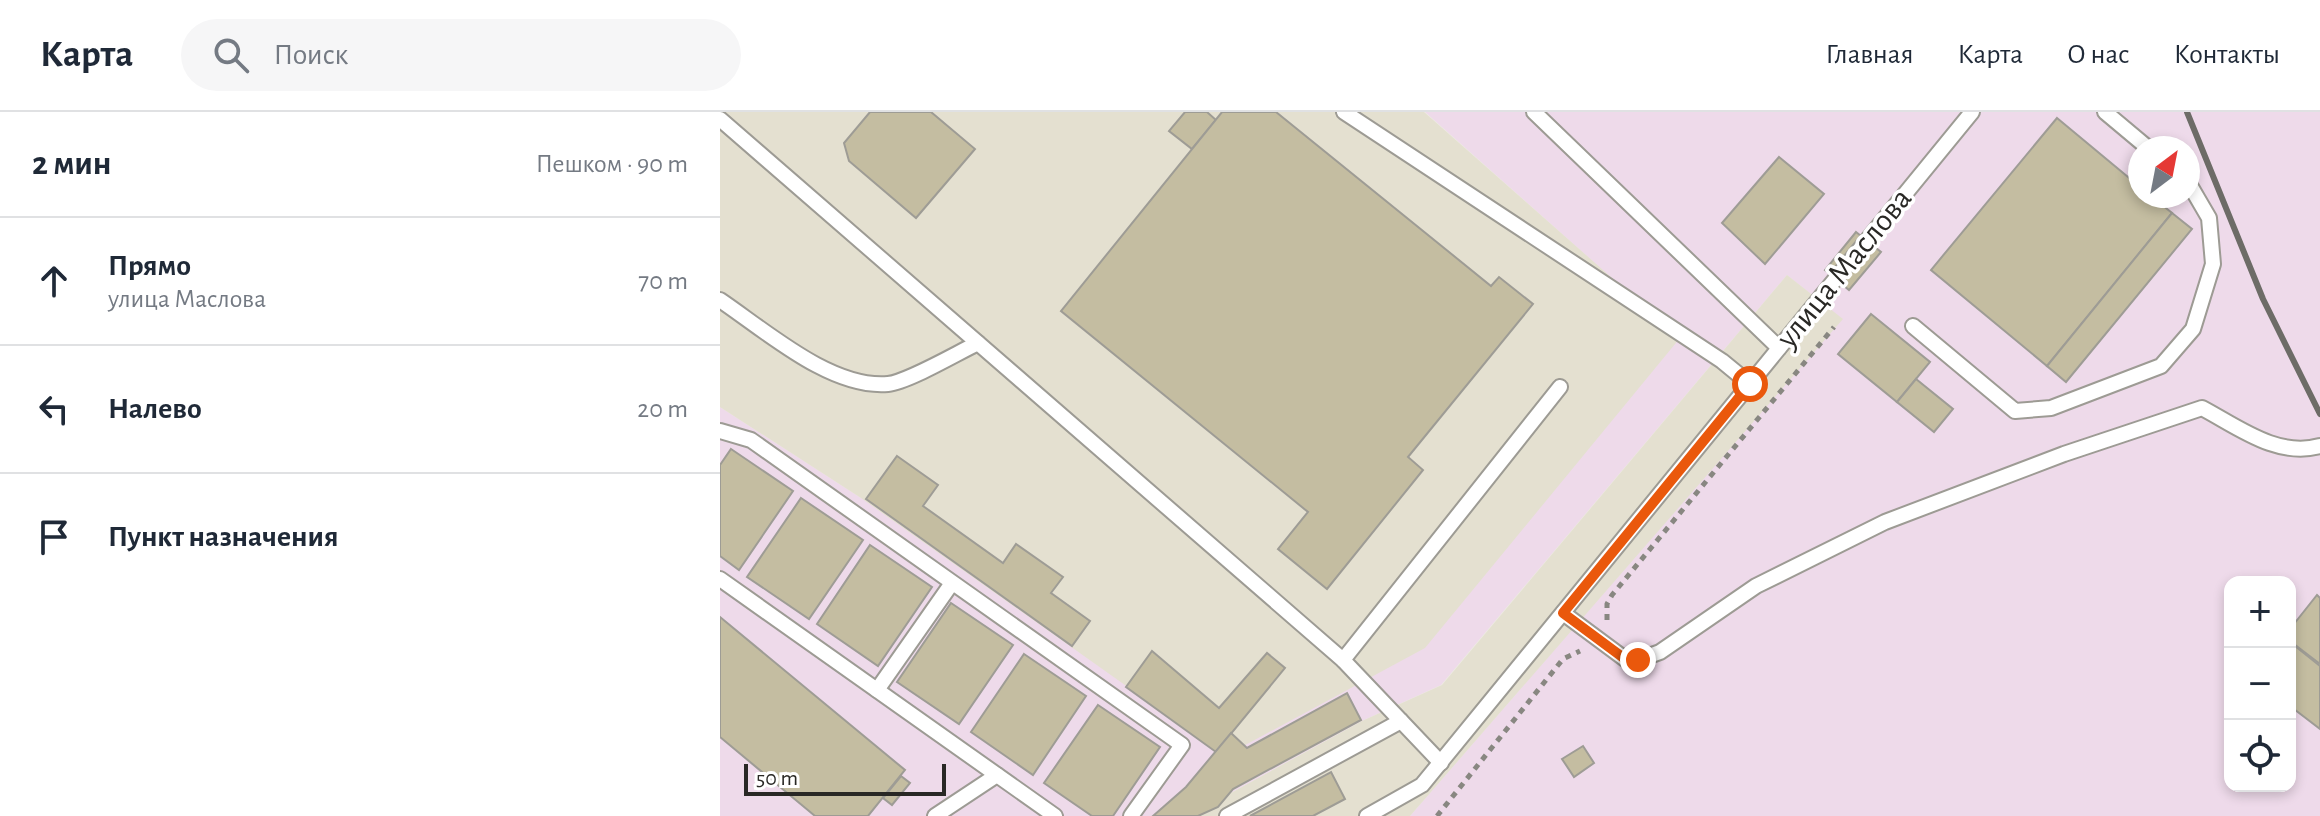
<!DOCTYPE html>
<html lang="ru">
<head>
<meta charset="utf-8">
<style>
  body { margin:0; font-family:"Alegreya Sans",sans-serif; background:#f6f6f7; color:#1f2937 }
  .controls { position:absolute; right:24px; bottom:24px; display:grid; overflow:hidden; border-radius:16px; box-shadow:0 4px 12px #0003 }
  .controls button { width:72px; height:72px; display:grid; place-items:center; padding:0; border:0; border-bottom:2px solid #e0e1e3; background:#fff; color:#1f2937; font:40px sans-serif }
  .compass { position:absolute; left:1408px; top:24px; width:72px; height:72px; border-radius:50%; background:#fff; box-shadow:0 4px 12px #0003; rotate:32deg }
  .scale { position:absolute; left:24px; bottom:20px; width:202px; box-sizing:border-box; padding-left:8px; border:4px solid #292825; border-top:0; font-size:22px; line-height:28px; white-space:nowrap; color:#292825; -webkit-text-stroke:6px #fff; paint-order:stroke }
  .stop { position:absolute; width:24px; height:24px; margin:-18px; border:6px solid #ea580c; border-radius:50%; background:#fff }
  .stop.end { background:#ea580c; border-color:#fff; box-shadow:0 2px 8px #0008 }
  .list { margin:0; padding:0; list-style:none }
  h2 { display:flex; justify-content:space-between; align-items:center; height:104px; margin:0; padding:0 32px; font-size:34px }
  h2 small { font-size:26px; font-weight:400; color:#747a83 }
  .list li { display:grid; grid-template-columns:52px 1fr auto; gap:24px; align-items:center; box-sizing:border-box; height:128px; padding:0 32px; border-top:2px solid #e0e1e3 }
  .list b { display:block; font-size:30px; white-space:nowrap }
  .list p { margin:0; font-size:26px; white-space:nowrap; color:#747a83 }
  .list em { font-size:26px; font-style:normal; color:#747a83 }
  .icon { flex:none; width:44px; height:44px; fill:none; stroke:currentColor; stroke-width:2; stroke-linecap:round; stroke-linejoin:round }
  .map { position:relative; flex:none; width:1600px; height:704px; overflow:hidden }
  header { display:flex; align-items:center; gap:48px; box-sizing:border-box; height:112px; padding:0 40px; background:#fff; border-bottom:2px solid #e0e1e3 }
  header strong { font-size:38px }
  nav { display:flex; gap:44px; margin-inline-start:auto; font-size:28px }
  .search { width:560px; height:72px; background:#f6f6f7; display:flex; align-items:center; gap:20px; box-sizing:border-box; padding:0 28px; border-radius:44px; color:#747a83; font-size:30px }
  main { display:flex }
  aside { flex:1; background:#fff }
  .map>svg:first-child { display:block }
  .commercial { fill:#eedaea; fill-rule:evenodd }
  .built { fill:#e4e0d0 }
  .building { fill:#c4bda1; stroke:#9e9c95; stroke-width:2 }
  .lines { fill:none; stroke-linecap:round; stroke-linejoin:round }
  .lane-casing { stroke:#9d9b94; stroke-width:18 }
  .path { stroke:#888781; stroke-width:5; stroke-dasharray:6 6; stroke-linecap:butt }
  .lane { stroke:#fff; stroke-width:14 }
  .rail { stroke:#6d6c67; stroke-width:6 }
  .route { stroke:#ea580c; stroke-width:10 }
  .labels { text-anchor:middle; dominant-baseline:central; stroke-width:7; stroke-linejoin:round; paint-order:stroke }
  .street-label { font-size:32px; fill:#292825; stroke:#fff }
</style>
</head>
<body>
<header>
<strong>Карта</strong>
<div class="search"><svg class="icon" aria-label="search" viewBox="0 0 24 24"><circle cx="10" cy="10" r="6"/><path d="M15 15l6 6"/></svg>Поиск</div>
<nav><a>Главная</a><a>Карта</a><a>О нас</a><a>Контакты</a></nav>
</header>
<main>
<aside>
<h2>2 мин<small>Пешком · 90 m</small></h2>
<ul class="list">
<li><svg class="icon" aria-label="ahead" viewBox="0 0 24 24"><path d="M12 20V5M6 11l6-6 6 6"/></svg><div><b>Прямо</b><p>улица Маслова</p></div><em>70 m</em></li>
<li><svg class="icon" aria-label="left" viewBox="0 0 24 24"><path d="M17 20v-9H6M10 6l-5 5 5 5"/></svg><div><b>Налево</b></div><em>20 m</em></li>
<li><svg class="icon" aria-label="arrive" viewBox="0 0 24 24"><path d="M6 21V4h12l-3 4 3 4H6"/></svg><div><b>Пункт назначения</b></div></li>
</ul>
</aside>
<div class="map">
<svg width="1600" height="704" viewBox="0 0 1600 704">
  <rect width="100%" height="100%" fill="#edebe3"/>
  <path class="commercial" d="M705 0H1600V704H690L1122 207 1067 163 721 573 642 609 469 704H0V295L141 386 959 226ZM1420 36H1468V84H1420ZM1510 470H1570V674H1510Z"/>
  <g class="built">
    <polygon points="0,0 704,0 960,226 705,536 505,644 141,386 0,295"/>
    <polygon points="1067,163 1123,207 690,704 469,704 642,609 722,573"/>
  </g>
  <g class="building">
    <polygon points="150,0 211,0 255,37 196,106 129,49 124,31"/>
    <polygon points="465,0 487,0 496,8 472,37 449,19"/>
    <polygon points="502,0 556,0 771,174 779,165 813,192 688,345 703,358 607,477 558,437 588,400 341,199"/>
    <polygon points="1337,6 1420,75 1420,84 1431,84 1452,101 1327,254 1211,158"/>
    <polygon points="1059,45 1104,82 1045,152 1002,111"/>
    <polygon points="1452,101 1472,117 1346,270 1327,254"/>
    <polygon points="1136,120 1161,140 1129,178 1105,158"/>
    <polygon points="1151,202 1210,250 1177,290 1118,242"/>
    <polygon points="1196,267 1233,297 1214,320 1177,290"/>
    <polygon points="11,337 73,379 19,458 0,444 0,353"/>
    <polygon points="177,344 218,373 203,394 283,451 296,432 343,465 331,481 370,509 352,534 146,387"/>
    <polygon points="81,386 143,428 89,507 27,465"/>
    <polygon points="150,433 212,475 158,554 97,512"/>
    <polygon points="1597,483 1600,486 1600,552 1570,529 1570,517"/>
    <polygon points="231,491 293,533 239,612 177,570"/>
    <polygon points="0,505 185,658 148,704 95,704 0,625"/>
    <polygon points="1570,530 1600,554 1600,617 1570,594"/>
    <polygon points="432,539 499,596 547,541 565,556 496,640 406,575"/>
    <polygon points="304,542 366,584 313,663 251,620"/>
    <polygon points="627,581 641,608 513,677 498,695 478,704 433,704 466,675 511,621 527,636"/>
    <polygon points="378,593 440,635 393,704 372,704 324,671"/>
    <polygon points="863,634 874,651 854,665 842,647"/>
    <polygon points="611,660 625,687 593,704 530,704"/>
    <polygon points="181,664 190,671 172,693 163,686"/>
  </g>
  <g class="lines">
    <g class="lane-casing">
      <g id="lane">
        <polyline points="624,0 1002,249 1030,272"/>
        <polyline points="814,0 1059,236"/>
        <polyline points="1385,0 1428,36"/>
        <polyline points="0,7 623,548 721,651"/>
        <path d="M0 188C46 219 111 277 168 272 188 270 237 241 258 231"/>
        <polyline points="1193,214 1295,299 1331,296 1441,254 1473,217 1493,152 1489,106 1468,70"/>
        <polyline points="0,319 31,328 462,633 411,704"/>
        <polyline points="0,467 335,704"/>
        <path d="M843 501 905 547 918 548 940 540 1036 474 1165 410 1344 342 1482 296C1518 315 1557 346 1600 334"/>
        <polyline points="623,548 840,275"/>
        <polyline points="157,578 232,471"/>
        <polyline points="215,704 277,663"/>
        <polyline points="507,704 681,609"/>
        <polyline points="647,704 702,673 1252,0"/>
      </g>
    </g>
    <g class="path">
      <polyline points="887,508 887,492 892,483 1114,215"/>
      <polyline points="717,704 843,547 860,539"/>
    </g>
    <use href="#lane" class="lane"/>
    <polyline class="rail" points="1467,0 1543,187 1600,302"/>
  </g>
  <g class="lines">
    <polyline class="route" points="918,548 905,547 843,501 1030,272"/>
  </g>
  <g class="labels">
    <g class="street-label">
      <text transform="translate(1124 156) rotate(-51)">улица Маслова</text>
    </g>
  </g>
</svg>
<div class="controls">
<button>+</button>
<button>−</button>
<button><svg class="icon" aria-label="locate" viewBox="0 0 24 24"><circle cx="12" cy="12" r="6"/><path d="M12 2v4M12 18v4M2 12h4M18 12h4"/></svg></button>
</div>
<svg class="compass" viewBox="-18 -18 36 36"><path d="M0-13l5 13h-10z" fill="#e53935"/><path d="M0 13l5-13h-10z" fill="#747a83"/></svg>
<div class="scale">50 m</div>
<div class="stop" style="left:1030px;top:272px"></div>
<div class="stop end" style="left:918px;top:548px"></div>
</div>
</main>
</body>
</html>
